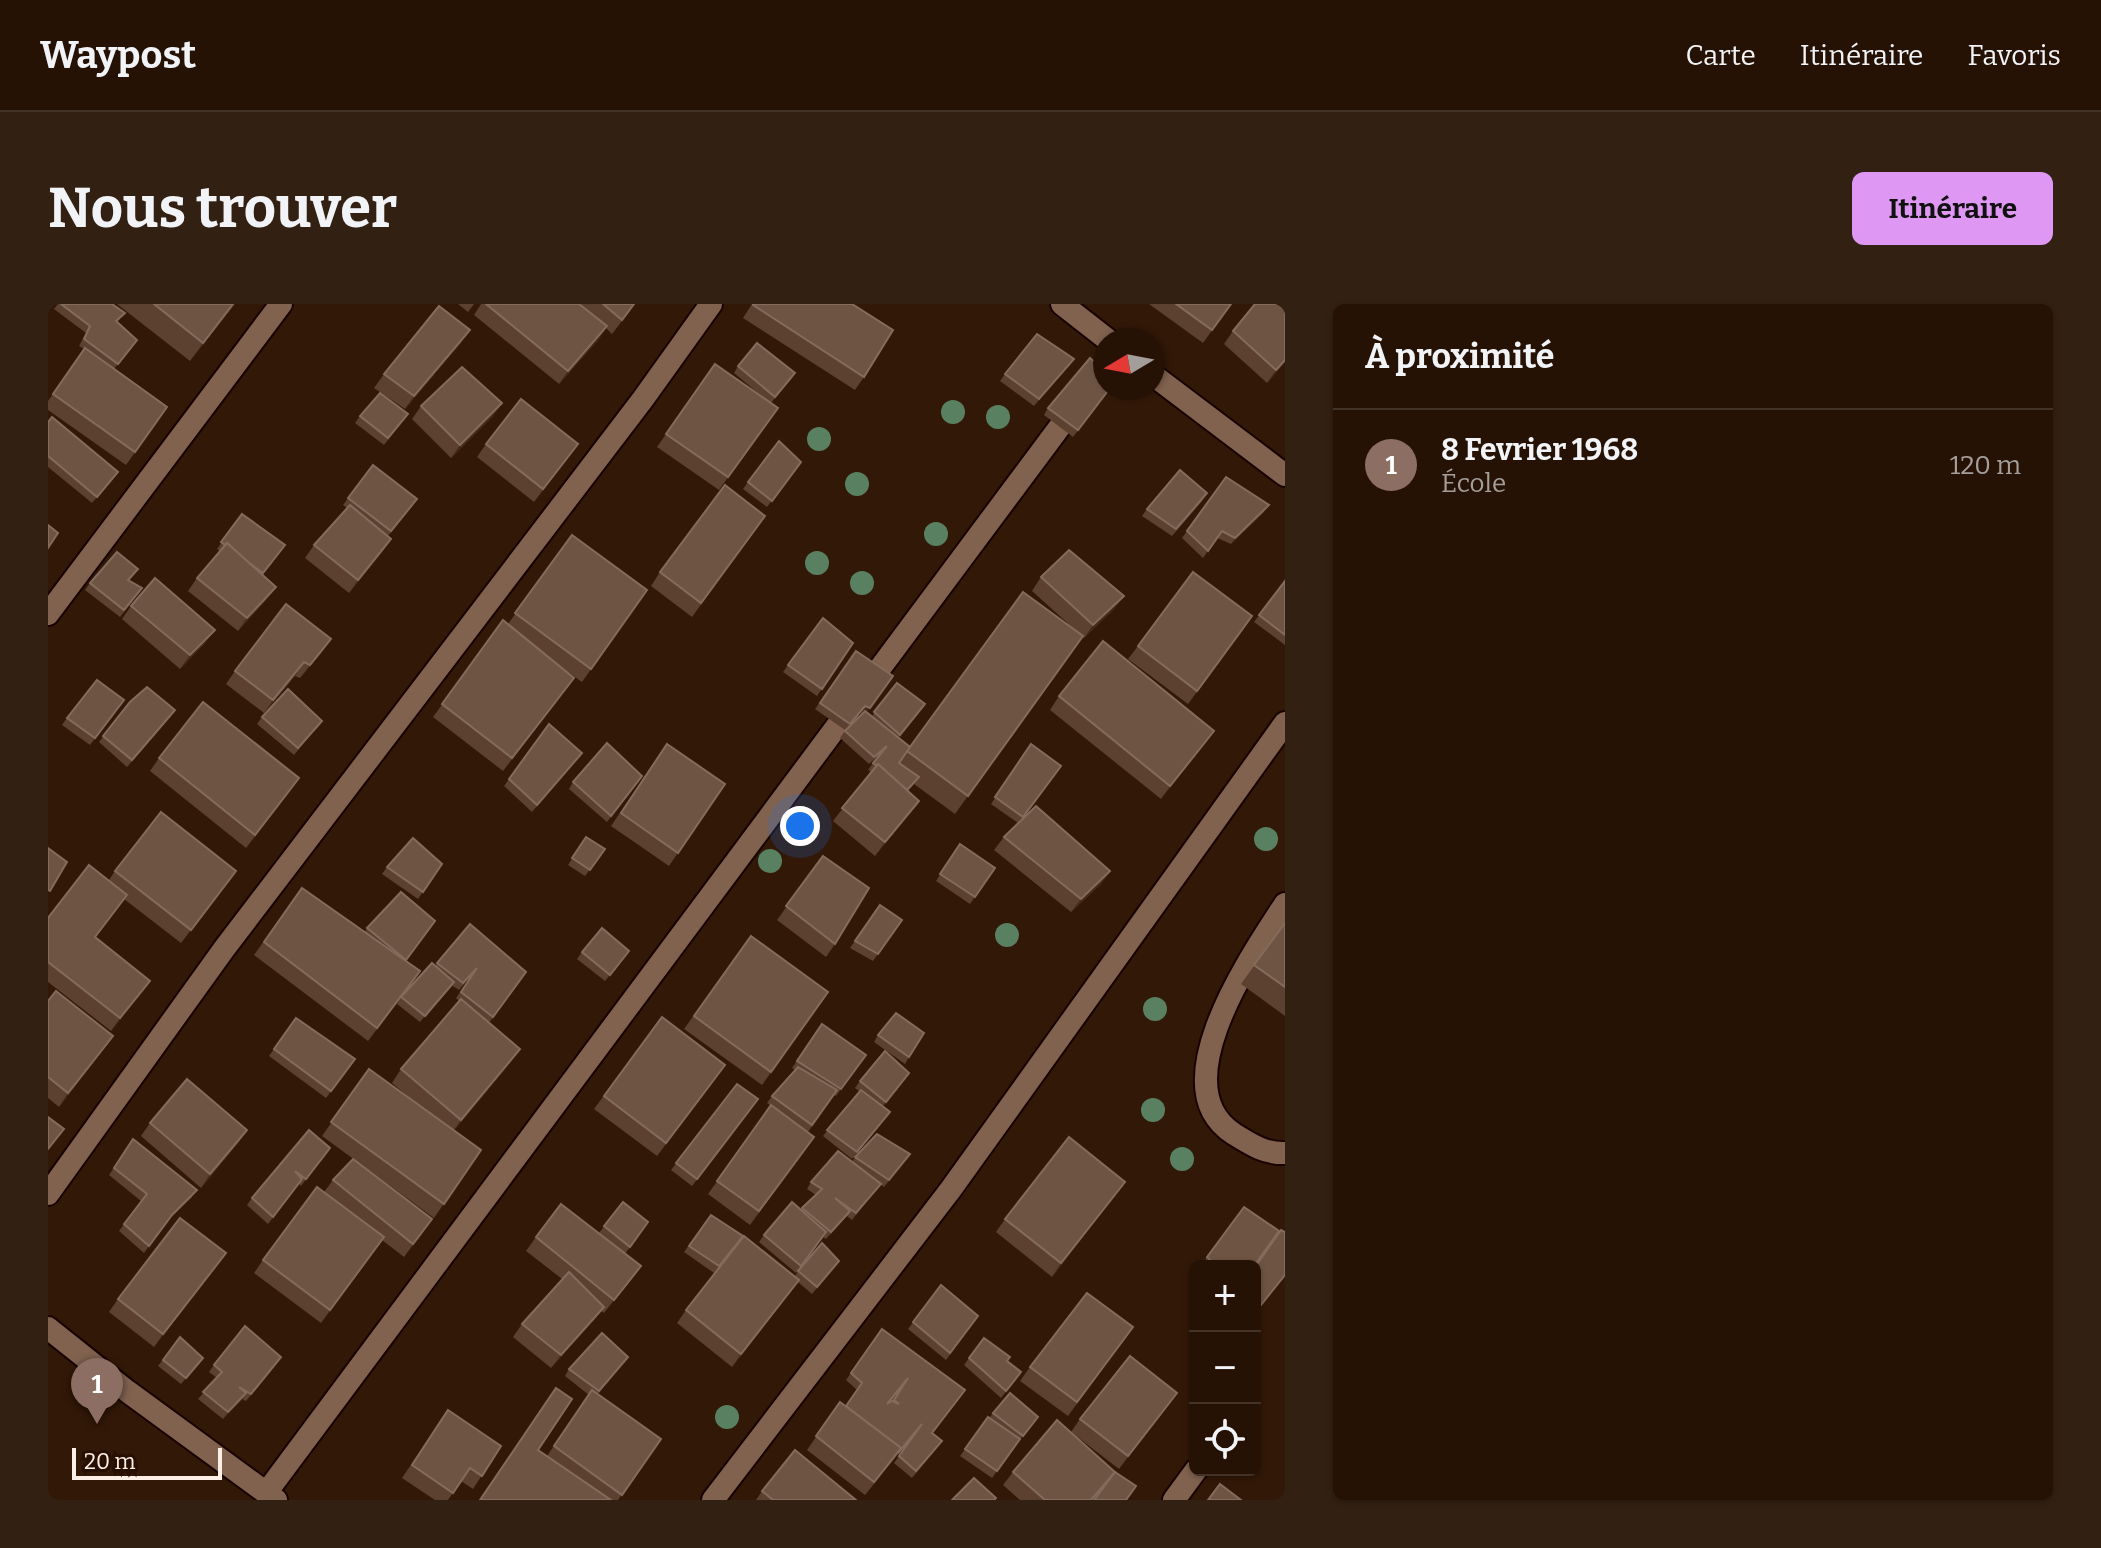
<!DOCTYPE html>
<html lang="fr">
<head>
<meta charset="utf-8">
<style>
  body { margin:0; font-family:Bitter,serif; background:#322013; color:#f1f3f6 }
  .controls { position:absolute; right:24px; bottom:24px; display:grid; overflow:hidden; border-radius:12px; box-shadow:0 2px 6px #0004 }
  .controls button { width:72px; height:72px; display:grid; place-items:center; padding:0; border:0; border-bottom:2px solid #423227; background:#261205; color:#f1f3f6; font:40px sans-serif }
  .compass { position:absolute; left:1045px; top:24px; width:72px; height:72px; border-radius:50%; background:#261205; box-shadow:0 2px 6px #0004; rotate:260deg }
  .scale { position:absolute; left:24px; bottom:20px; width:150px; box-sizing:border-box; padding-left:8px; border:4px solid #feefe6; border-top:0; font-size:22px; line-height:28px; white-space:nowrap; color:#feefe6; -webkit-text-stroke:6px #270f01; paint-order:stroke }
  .you { position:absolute; left:752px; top:522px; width:28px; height:28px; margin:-20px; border:6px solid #fff; border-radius:50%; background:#1a73e8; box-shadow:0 0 0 12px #1a73e833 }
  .badge { display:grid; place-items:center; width:52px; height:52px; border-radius:50%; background:#de98f3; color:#fff; font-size:26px; font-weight:700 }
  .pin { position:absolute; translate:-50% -66px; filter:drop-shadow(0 2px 4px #0008) }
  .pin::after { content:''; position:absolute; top:42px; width:28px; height:24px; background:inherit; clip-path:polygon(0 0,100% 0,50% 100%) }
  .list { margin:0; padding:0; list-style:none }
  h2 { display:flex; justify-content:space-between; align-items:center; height:104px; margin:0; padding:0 32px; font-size:34px }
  h2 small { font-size:26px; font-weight:400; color:#a49e9a }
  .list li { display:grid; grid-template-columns:52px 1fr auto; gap:24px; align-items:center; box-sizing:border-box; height:112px; padding:0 32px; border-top:2px solid #423227 }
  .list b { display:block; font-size:30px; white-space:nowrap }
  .list p { margin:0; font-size:26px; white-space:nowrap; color:#a49e9a }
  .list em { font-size:26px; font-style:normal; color:#a49e9a }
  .icon { flex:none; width:44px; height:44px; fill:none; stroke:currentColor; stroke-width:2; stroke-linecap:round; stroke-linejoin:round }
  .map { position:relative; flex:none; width:1237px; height:1196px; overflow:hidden; border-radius:12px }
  header { display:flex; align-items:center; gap:48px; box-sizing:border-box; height:112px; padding:0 40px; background:#261205; border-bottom:2px solid #423227 }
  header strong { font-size:38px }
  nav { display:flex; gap:44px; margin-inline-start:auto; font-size:28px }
  .intro { display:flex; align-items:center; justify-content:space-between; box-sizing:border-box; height:192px; padding:0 48px }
  h1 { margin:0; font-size:56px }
  .button { padding:20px 36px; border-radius:12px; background:#de98f3; color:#111; font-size:28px; font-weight:700 }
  main { display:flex; gap:48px; padding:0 48px }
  aside { flex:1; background:#261205; border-radius:12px; box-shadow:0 2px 6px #0004 }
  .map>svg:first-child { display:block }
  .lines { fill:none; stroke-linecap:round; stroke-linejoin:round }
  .service-casing { stroke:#180300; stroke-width:26 }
  .minor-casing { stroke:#180300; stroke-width:26 }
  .service { stroke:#81624f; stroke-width:22 }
  .minor { stroke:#81624f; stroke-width:22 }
  .tree { fill:#5a8062 }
  .wall { fill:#5c4130 }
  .shaded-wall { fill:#442917 }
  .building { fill:#6e5443; stroke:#846c5d; stroke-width:2; fill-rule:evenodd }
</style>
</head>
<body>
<header>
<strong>Waypost</strong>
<nav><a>Carte</a><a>Itinéraire</a><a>Favoris</a></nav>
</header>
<div class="intro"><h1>Nous trouver</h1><a class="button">Itinéraire</a></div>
<main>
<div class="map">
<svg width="1237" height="1196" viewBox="0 0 1237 1196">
  <rect width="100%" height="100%" fill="#321807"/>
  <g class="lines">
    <g class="service-casing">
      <path id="service" d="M1237 600C1204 651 1112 783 1186 830 1202 840 1217 850 1237 849"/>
    </g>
    <g class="minor-casing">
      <g id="minor">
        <polyline points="1014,0 1060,36"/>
        <polyline points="1105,71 1237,171"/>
        <polyline points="0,310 233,0"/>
        <polyline points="0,890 176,645 595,95 663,0"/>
        <polyline points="0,1024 79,1087 228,1196"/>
        <polyline points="218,1189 1057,62"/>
        <polyline points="665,1196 903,885 1237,419"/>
        <polyline points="1126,1196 1148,1166"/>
      </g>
    </g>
    <use href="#service" class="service"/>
    <use href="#minor" class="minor"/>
  </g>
  <g class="tree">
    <circle cx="905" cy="108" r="12"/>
    <circle cx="950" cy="113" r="12"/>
    <circle cx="771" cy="135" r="12"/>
    <circle cx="809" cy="180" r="12"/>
    <circle cx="888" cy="230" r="12"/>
    <circle cx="769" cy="259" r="12"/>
    <circle cx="814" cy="279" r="12"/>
    <circle cx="1218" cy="535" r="12"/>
    <circle cx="722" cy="557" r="12"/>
    <circle cx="959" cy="631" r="12"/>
    <circle cx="1107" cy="705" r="12"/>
    <circle cx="1105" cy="806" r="12"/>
    <circle cx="1134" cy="855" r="12"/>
    <circle cx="679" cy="1113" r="12"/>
  </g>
  <g class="wall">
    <polygon points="10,0 64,0 72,15 69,18 89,36 66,65 119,103 78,161 0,106 0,97 36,45 31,42 38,29 6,5"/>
    <polygon points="69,0 187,0 142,57"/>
    <polygon points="410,0 426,0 420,8"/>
    <polygon points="433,0 587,0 564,30 558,24 550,36 511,80 426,11"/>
    <polygon points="704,0 804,0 816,73 807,86 695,14"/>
    <polygon points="1101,0 1183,0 1155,39"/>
    <polygon points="422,26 412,40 357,105 326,84 336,70"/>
    <polygon points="1185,27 1237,58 1219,79 1176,40"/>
    <polygon points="1026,55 986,102 952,77 957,70"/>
    <polygon points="667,60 716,94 686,69 690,62 743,75 723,99 730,104 671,186 609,143"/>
    <polygon points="1063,84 1025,133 996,111 1000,104"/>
    <polygon points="454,99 445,112 403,154 364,115 373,102"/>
    <polygon points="360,110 336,141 307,119 312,112"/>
    <polygon points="0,118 70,168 44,199 0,163"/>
    <polygon points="438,140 530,140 486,198 429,153"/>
    <polygon points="753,158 719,203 695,185 700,178"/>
    <polygon points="325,161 369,195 340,232 343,235 334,248 301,289 257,254 266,241 299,204 295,201"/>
    <polygon points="1178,173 1216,208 1183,240 1169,234 1155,254 1134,234"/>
    <polygon points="1155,196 1124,232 1094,212 1099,205"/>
    <polygon points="194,210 237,241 214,271 218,296 190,327 140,287 149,274 172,247 169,245"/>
    <polygon points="717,212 644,313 603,282 612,268"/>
    <polygon points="524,231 599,286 534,378 506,358 526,374 455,467 385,413 455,316 460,320"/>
    <polygon points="90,265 81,277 94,284 72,313 37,286 42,279"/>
    <polygon points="993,273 1066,305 1036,334 1034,333 907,510 866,480 860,487 871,497 827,552 785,517 823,468 820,466 830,452 821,460 792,434 797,427 814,410 812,409 797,426 767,405 808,347 819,408 824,412 849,379 877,400 851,433 862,443 1026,325 984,287"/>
    <polygon points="1237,277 1237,341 1206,318"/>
    <polygon points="83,302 157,339 132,365 74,315"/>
    <polygon points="775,314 805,339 769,392 735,368"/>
    <polygon points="1195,326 1140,400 1080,355 1090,342"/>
    <polygon points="274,348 252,374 247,372 216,409 178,380 187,367"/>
    <polygon points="1011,392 1166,427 1113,495 1002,406"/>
    <polygon points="76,396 42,441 14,421 19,414"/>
    <polygon points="82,398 122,413 79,463 51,438"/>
    <polygon points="214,413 274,417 246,451 209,420"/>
    <polygon points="501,420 534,449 484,508 456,482"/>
    <polygon points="619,440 677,480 621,562 563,522"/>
    <polygon points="983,440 1013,462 972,517 1062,567 1053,580 1023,608 946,546 956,533 970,519 943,500"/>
    <polygon points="111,454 242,487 198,544 102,467"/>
    <polygon points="594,472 559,518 521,485 525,478"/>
    <polygon points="538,533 557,545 537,572 520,561"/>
    <polygon points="912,540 947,564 922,600 888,577"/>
    <polygon points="775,552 787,640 778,653 729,616"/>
    <polygon points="394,560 370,595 334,570 339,563"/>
    <polygon points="67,567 188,567 133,639 76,595 47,633 92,690 63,727 0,678 0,614 61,576"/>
    <polygon points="254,584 317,628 319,624 358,657 363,680 320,737 206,651"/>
    <polygon points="832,601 854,616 825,657 802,644"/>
    <polygon points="1237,619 1237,712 1193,680"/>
    <polygon points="422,620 478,668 441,719 463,758 406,826 433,846 386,914 274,832 321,765 368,799 344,779 353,765 411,697 408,694 424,671 411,686 403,681 372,718 349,700 353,693 387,662"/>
    <polygon points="703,632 780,688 714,781 636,725"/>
    <polygon points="534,648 576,654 557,677 529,655"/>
    <polygon points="0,697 65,732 11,803 0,794"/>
    <polygon points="614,713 668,774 609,852 546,805"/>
    <polygon points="774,720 818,751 788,792 786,791 760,828 766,833 702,921 660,890 723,802 719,799 724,792 747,766 744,764"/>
    <polygon points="830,731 861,753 857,760 826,738"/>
    <polygon points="226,745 307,755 278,794 221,752"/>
    <polygon points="861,769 835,802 842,808 804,855 775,832 811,787 807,784 812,777"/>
    <polygon points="689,780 710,795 644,882 623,866"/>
    <polygon points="102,819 199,826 190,839 153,884 93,832"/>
    <polygon points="85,835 144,893 119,917 96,949 71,927 93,897 61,871"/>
    <polygon points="282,844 253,882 251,880 220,920 199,901 204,894"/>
    <polygon points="862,850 836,883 832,880 804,916 799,912 778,935 775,933 748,969 711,938 716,931 753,906 768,891 759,885 763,878 804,858 807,853"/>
    <polygon points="285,876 384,915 356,953 334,936 273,1019 206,969 215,956 276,888"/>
    <polygon points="1067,891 1004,973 948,928 957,915"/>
    <polygon points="575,898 600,918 577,950 551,929"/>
    <polygon points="1196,903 1206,962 1156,962 1154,960"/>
    <polygon points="663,911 690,939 666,969 636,948"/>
    <polygon points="488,933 593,962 556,1009 553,1007 546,1016 503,1064 465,1033 474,1020 514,975 478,947"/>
    <polygon points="178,949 106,1043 61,1008 70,995"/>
    <polygon points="791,957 764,990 750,978 684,1063 629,1019 638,1006 747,972 750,967"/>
    <polygon points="1207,963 1237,972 1208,1008 1207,1007"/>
    <polygon points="893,981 930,1012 898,1056 860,1025"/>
    <polygon points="1085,1023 1020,1112 972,1077 982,1063"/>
    <polygon points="834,1025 884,1129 889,1144 864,1174 846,1159 868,1128 817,1191 759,1146 792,1098 798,1102 809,1086 798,1076"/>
    <polygon points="132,1033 155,1054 133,1080 110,1062"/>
    <polygon points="936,1034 959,1057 973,1068 953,1094 916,1061"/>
    <polygon points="580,1053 550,1090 613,1135 570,1196 432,1196 490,1146 499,1152 541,1091 517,1072 521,1065"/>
    <polygon points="228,1060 198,1097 194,1095 175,1115 150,1095 169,1074 161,1068 166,1061"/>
    <polygon points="1129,1089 1071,1165 1023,1128 1032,1115"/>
    <polygon points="400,1106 453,1142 425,1185 413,1177 400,1196 387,1196 354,1174"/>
    <polygon points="945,1109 990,1113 969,1139 944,1174 912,1152 940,1113 941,1114"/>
    <polygon points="965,1168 1067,1168 1045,1196 972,1196 955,1181"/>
    <polygon points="714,1187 808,1196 708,1196"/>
  </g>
  <g class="shaded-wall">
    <polygon points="185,0 187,0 142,57 155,39"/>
    <polygon points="559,22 550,36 511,80 520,67"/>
    <polygon points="422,26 412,40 357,105 366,92"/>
    <polygon points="1237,56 1237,58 1219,79 1228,66"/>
    <polygon points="454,99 445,112 403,154 412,141"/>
    <polygon points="1221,201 1216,208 1183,240 1187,234"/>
    <polygon points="343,235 334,248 301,289 310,276"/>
    <polygon points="228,283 218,296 190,327 199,314"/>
    <polygon points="1076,292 1066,305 1036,334 1045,321"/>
    <polygon points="167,326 157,339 132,365 142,351"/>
    <polygon points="283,335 274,348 252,374 262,361"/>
    <polygon points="256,358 247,372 216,409 225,396"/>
    <polygon points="845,372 817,411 812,409 797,426"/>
    <polygon points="1166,427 1157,440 1113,495 1122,482"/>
    <polygon points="871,497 861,510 827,552 837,538"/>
    <polygon points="1062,567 1053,580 1023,608 1033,595"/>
    <polygon points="102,677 92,690 63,727 72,714"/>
    <polygon points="65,732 56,745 11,803 20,789"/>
    <polygon points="472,745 463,758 404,829 413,816"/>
    <polygon points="199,826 190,839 153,884 162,870"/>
    <polygon points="1077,878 1067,891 1004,973 1013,959"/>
    <polygon points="178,949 168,962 106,1043 115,1030"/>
    <polygon points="593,962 583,976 556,1009 566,996"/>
    <polygon points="751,976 742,989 684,1063 693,1050"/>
    <polygon points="556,1003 546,1016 503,1064 513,1051"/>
    <polygon points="198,1089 194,1096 175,1115 180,1108"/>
    <polygon points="1129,1089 1120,1102 1071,1165 1080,1152"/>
  </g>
  <g class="building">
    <polygon points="13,0 64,0 77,9 68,17 89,36 70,60 36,35 42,22"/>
    <polygon points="106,0 185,0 155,39"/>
    <polygon points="438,0 531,0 559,22 520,67"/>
    <polygon points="555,0 586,0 574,16"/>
    <polygon points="705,0 804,0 845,26 816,73 705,1"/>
    <polygon points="1128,0 1183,0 1164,26"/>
    <polygon points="1207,0 1237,0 1237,56 1228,66 1185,27"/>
    <polygon points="391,2 422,26 366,92 336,70"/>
    <polygon points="989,30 1026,55 991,95 957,70"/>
    <polygon points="709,39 747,69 727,93 690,62"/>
    <polygon points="37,44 119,103 87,148 5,90"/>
    <polygon points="1042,54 1057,67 1057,84 1062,84 1030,126 1000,104"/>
    <polygon points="667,60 730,104 680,173 618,130"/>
    <polygon points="414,63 454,99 412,141 373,102"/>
    <polygon points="332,89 360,110 340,134 312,112"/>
    <polygon points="473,95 530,140 495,185 438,140"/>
    <polygon points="4,113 70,168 49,193 0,152 0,118"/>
    <polygon points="731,137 753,158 724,197 700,178"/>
    <polygon points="325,161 369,195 343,227 300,194"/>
    <polygon points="1132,166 1159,189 1128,225 1099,205"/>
    <polygon points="1178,173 1221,201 1187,234 1174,227 1160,247 1139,227"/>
    <polygon points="677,181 717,212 653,299 612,268"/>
    <polygon points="302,201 343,235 310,276 266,241"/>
    <polygon points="194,210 237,241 215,269 200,258 179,239 177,241 173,238"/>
    <polygon points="0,221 10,229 0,244"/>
    <polygon points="524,231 599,286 543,365 467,309"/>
    <polygon points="179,239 228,283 199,314 149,274"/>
    <polygon points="1021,246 1076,292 1045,321 993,273"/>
    <polygon points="69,248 90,265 80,276 94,284 76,306 42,279"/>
    <polygon points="1145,268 1204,312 1149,387 1090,342"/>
    <polygon points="107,274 167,326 142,351 83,302"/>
    <polygon points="1237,277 1237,331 1211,311"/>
    <polygon points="975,288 1035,332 920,492 859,447"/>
    <polygon points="238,300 283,335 262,361 256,358 225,396 187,367"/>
    <polygon points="775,314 805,339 774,385 740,361"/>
    <polygon points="455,316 526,374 464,454 394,400"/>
    <polygon points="1055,337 1166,427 1122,482 1011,392"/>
    <polygon points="808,347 845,372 822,404 817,402 802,420 772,399"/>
    <polygon points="49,376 76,396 47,434 19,414"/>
    <polygon points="849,379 877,400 852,431 826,408"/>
    <polygon points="99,383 127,406 84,456 55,432 82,398"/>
    <polygon points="240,385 274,417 250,444 214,413"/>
    <polygon points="155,398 251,474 207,531 111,454"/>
    <polygon points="817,407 862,443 851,459 871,473 859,486 830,460 829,462 825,459 839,442 826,453 797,427"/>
    <polygon points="501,420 534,449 489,501 461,475"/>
    <polygon points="559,439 594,472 563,512 525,478"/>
    <polygon points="619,440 677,480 630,549 573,509"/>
    <polygon points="983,440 1013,462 975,513 947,493"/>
    <polygon points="830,460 871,497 837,538 794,504"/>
    <polygon points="988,502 1062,567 1033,595 956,533"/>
    <polygon points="113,508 188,567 143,626 67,567"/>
    <polygon points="538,533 557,545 542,566 524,554"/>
    <polygon points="365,534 394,560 375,588 339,563"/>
    <polygon points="912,540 947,564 927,593 892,570"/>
    <polygon points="0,544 19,558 2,587 0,586"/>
    <polygon points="775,552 821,584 787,640 738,602"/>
    <polygon points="41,561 79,591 47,633 102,677 72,714 0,658 0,614"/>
    <polygon points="254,584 372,667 329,724 216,638"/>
    <polygon points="353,588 387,617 358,656 319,624"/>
    <polygon points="832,601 854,616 830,650 807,637"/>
    <polygon points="1237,619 1237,683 1206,661"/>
    <polygon points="422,620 478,668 445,713 413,688 429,664 415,679 389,659"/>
    <polygon points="554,624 581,647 562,671 534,648"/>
    <polygon points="703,632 780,688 723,768 646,712"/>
    <polygon points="384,659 406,678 377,712 353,693"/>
    <polygon points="8,687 65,732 20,789 0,773 0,697"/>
    <polygon points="413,695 472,745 413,816 353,765"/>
    <polygon points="848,709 876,729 861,753 830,731"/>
    <polygon points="614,713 677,761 618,839 556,792"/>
    <polygon points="248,714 307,755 283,787 226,745"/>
    <polygon points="774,720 818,751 793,785 749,757"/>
    <polygon points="837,747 861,769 838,798 812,777"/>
    <polygon points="750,763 789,786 764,821 724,792"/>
    <polygon points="321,765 433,846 396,900 283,818"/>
    <polygon points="139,775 199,826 162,870 102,819"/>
    <polygon points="689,780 710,795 649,875 628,859"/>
    <polygon points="813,786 842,808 809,848 779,826"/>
    <polygon points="723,801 766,833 711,907 669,877"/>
    <polygon points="0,813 16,825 0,845"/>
    <polygon points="261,826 282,844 258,875 247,867 254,875 225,913 204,894"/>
    <polygon points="829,830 862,850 841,876 807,853"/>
    <polygon points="1021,833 1077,878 1013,959 957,915"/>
    <polygon points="85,835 149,886 124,911 101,942 76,920 99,890 66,864"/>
    <polygon points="790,847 833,880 808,909 787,894 802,907 783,928 754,904 774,885 763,878"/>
    <polygon points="305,855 384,915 365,940 285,876"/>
    <polygon points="269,883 336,933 282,1006 215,956"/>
    <polygon points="575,898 600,918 582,943 556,922"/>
    <polygon points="744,898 778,928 753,962 716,931"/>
    <polygon points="513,900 593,962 566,996 488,933"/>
    <polygon points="1196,903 1231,927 1206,962 1169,962 1159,953"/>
    <polygon points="663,911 695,932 671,962 641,942"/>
    <polygon points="132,914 178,949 115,1030 70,995"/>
    <polygon points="1233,926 1237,928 1237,971 1213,1001 1207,997 1207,963"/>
    <polygon points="696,932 751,976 693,1050 638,1006"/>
    <polygon points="774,939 791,957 769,983 750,967"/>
    <polygon points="521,968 556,1003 513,1051 474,1020"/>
    <polygon points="893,981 930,1012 902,1049 865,1018"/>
    <polygon points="1039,989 1085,1023 1029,1098 982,1063"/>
    <polygon points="197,1022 233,1053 203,1090 191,1083 198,1089 180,1108 155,1088 174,1068 166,1061"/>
    <path d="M834 1025 917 1086 884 1129 894 1137 868 1167 851 1152 874 1120 850 1149 853 1144 798 1102 814 1079 803 1069ZM860 1074 846 1096 851 1100 844 1097 839 1100Z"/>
    <polygon points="554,1029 580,1053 551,1087 521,1065"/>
    <polygon points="132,1033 155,1054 138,1074 115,1056"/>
    <polygon points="936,1034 962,1053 959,1057 973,1068 958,1087 921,1054"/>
    <polygon points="1082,1052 1129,1089 1080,1152 1032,1115"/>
    <polygon points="508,1084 524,1095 490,1146 563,1196 432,1196"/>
    <polygon points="544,1086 613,1135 574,1191 506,1142"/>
    <polygon points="962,1089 990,1113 975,1132 945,1109"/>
    <polygon points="792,1098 853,1144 826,1178 768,1132"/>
    <polygon points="400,1106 453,1142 434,1172 422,1164 405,1189 364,1161"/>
    <polygon points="940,1113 972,1135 949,1167 917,1145"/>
    <polygon points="1009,1116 1067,1168 1043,1196 997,1196 965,1168"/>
    <polygon points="747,1146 808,1196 725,1196 714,1187"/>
    <polygon points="1067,1168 1088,1182 1078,1196 1046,1196"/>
    <polygon points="926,1174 948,1194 946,1196 904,1196"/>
    <polygon points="1172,1180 1193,1196 1160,1196"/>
  </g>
</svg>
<div class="controls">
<button>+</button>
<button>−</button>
<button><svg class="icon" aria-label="locate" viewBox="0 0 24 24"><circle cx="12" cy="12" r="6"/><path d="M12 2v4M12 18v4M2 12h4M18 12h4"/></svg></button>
</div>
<svg class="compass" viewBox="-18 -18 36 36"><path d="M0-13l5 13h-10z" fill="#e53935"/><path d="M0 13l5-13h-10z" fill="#a49e9a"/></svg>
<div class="scale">20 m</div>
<div class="you"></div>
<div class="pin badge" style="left:49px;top:1120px;background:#8d6e63">1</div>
</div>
<aside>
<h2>À proximité<small></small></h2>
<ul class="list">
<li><span class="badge" style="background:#8d6e63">1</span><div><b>8 Fevrier 1968</b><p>École</p></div><em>120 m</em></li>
</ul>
</aside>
</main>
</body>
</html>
